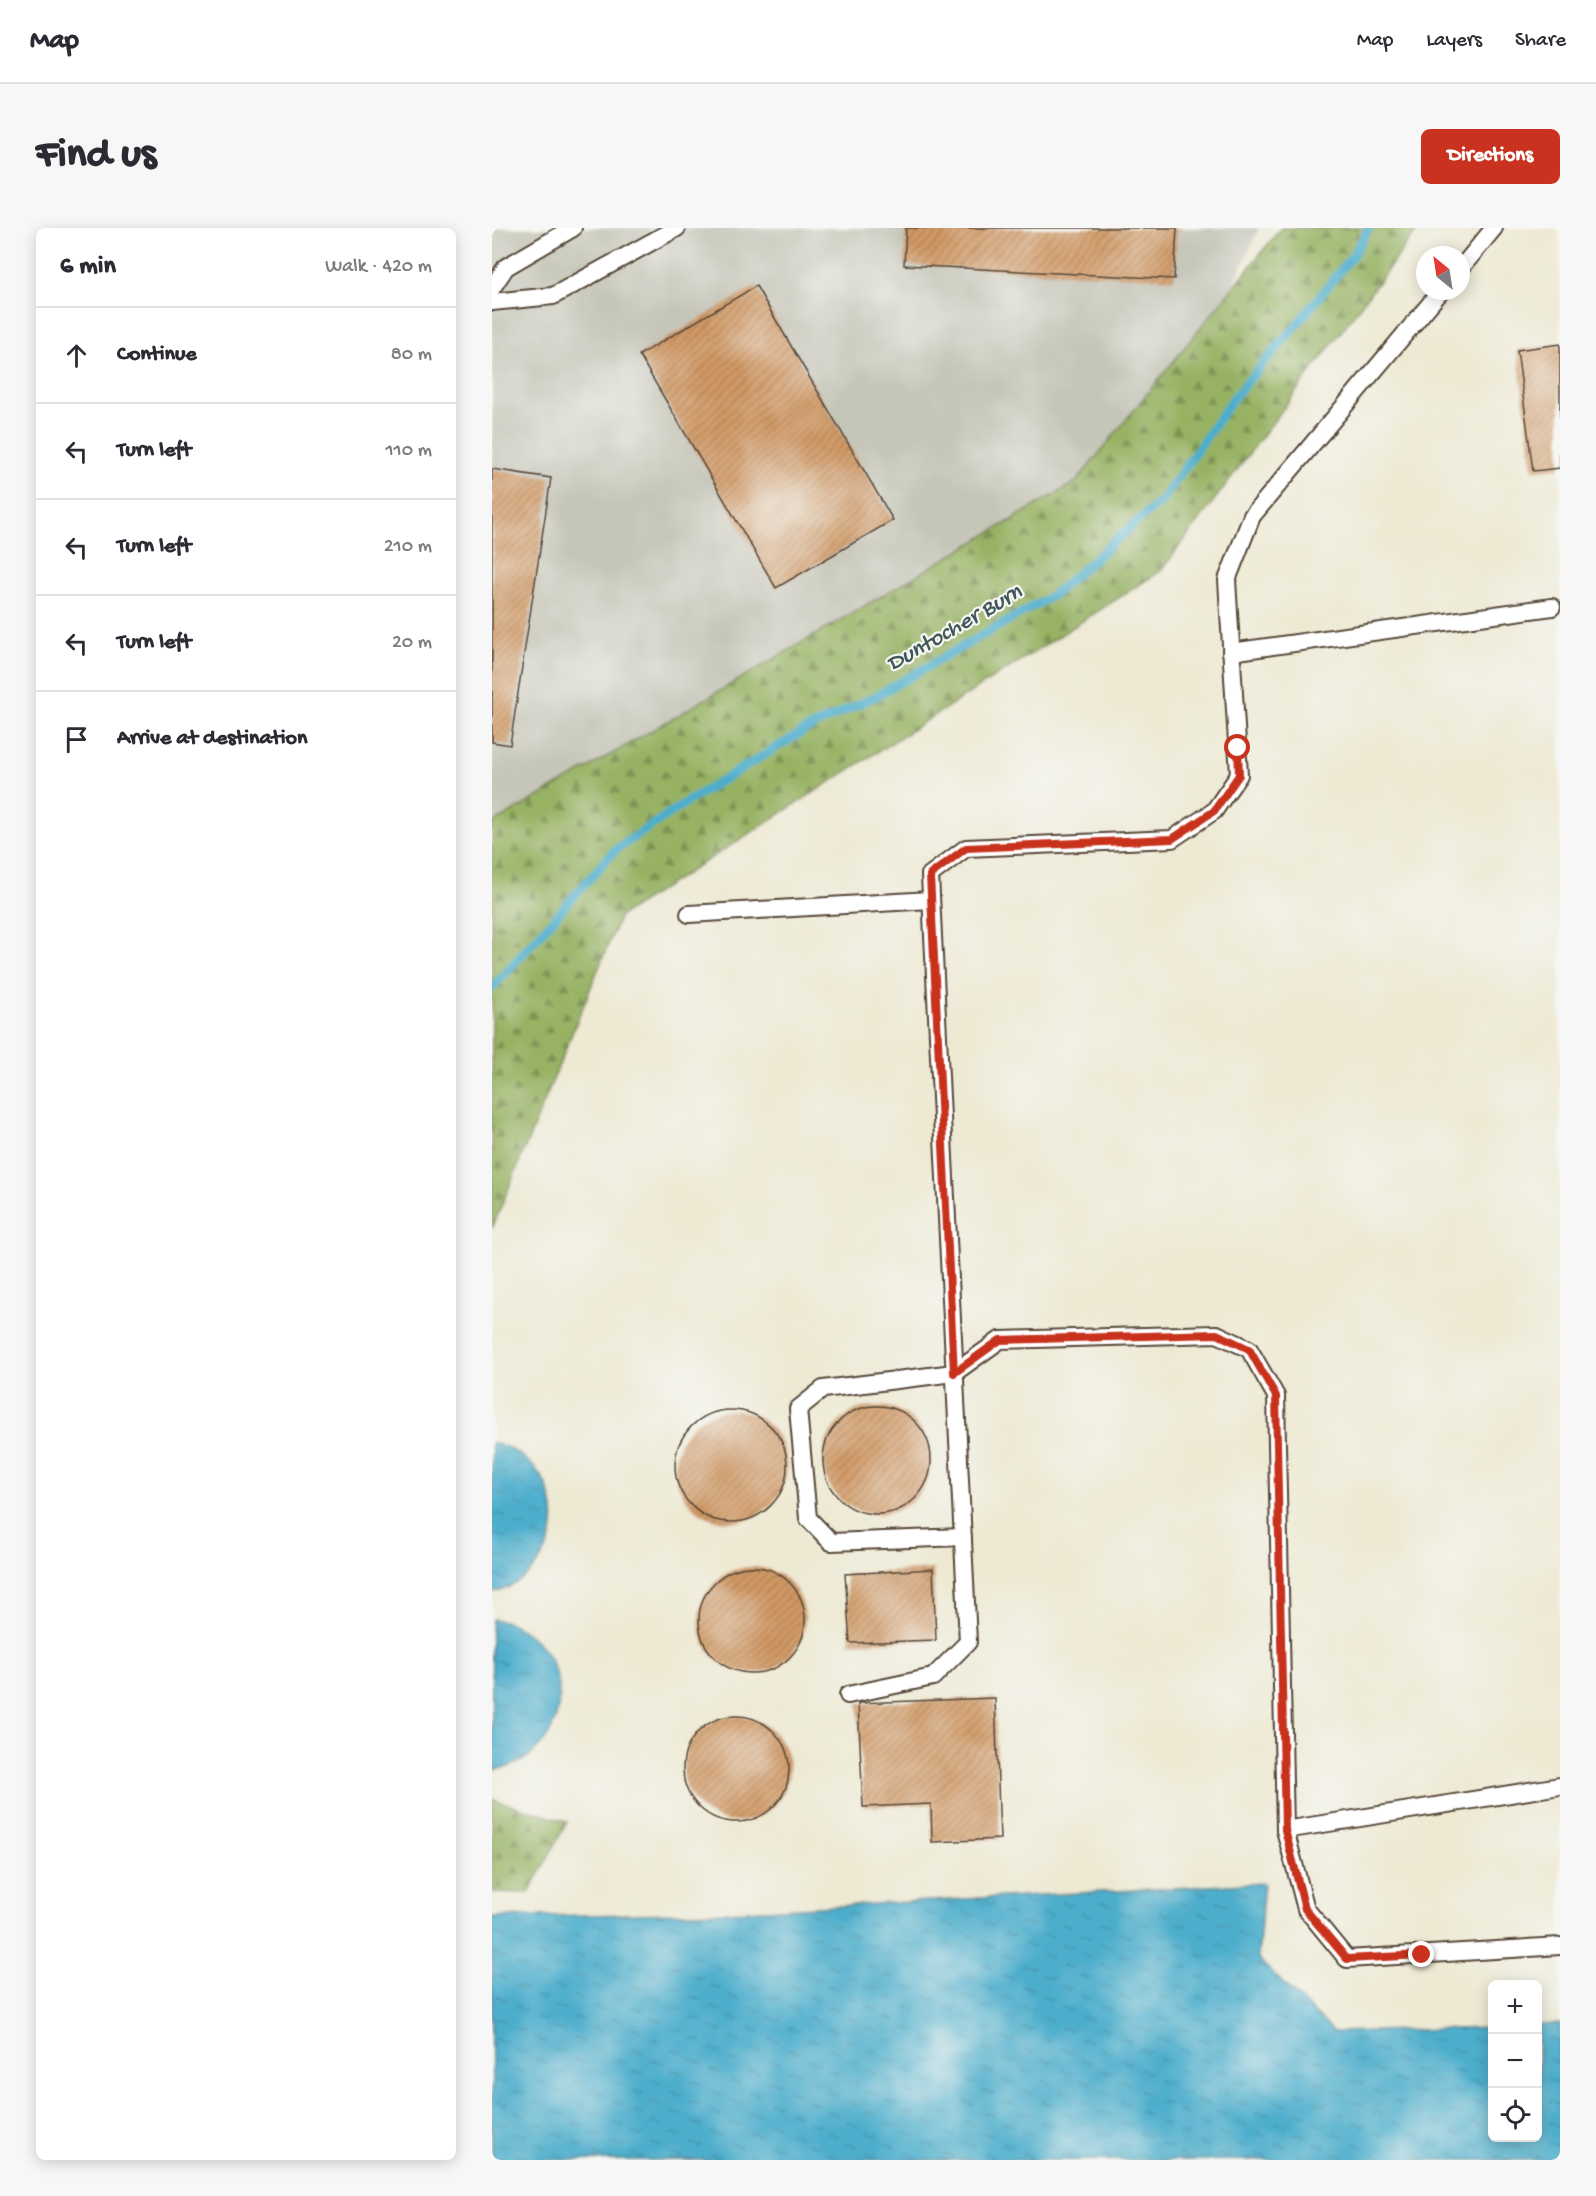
<!DOCTYPE html>
<html lang="en">
<head>
<meta charset="utf-8">
<style>
  body { margin:0; font-family:"Gochi Hand",sans-serif; background:#f7f7f7; color:#2b2b33 }
  .controls { position:absolute; right:18px; bottom:18px; display:grid; overflow:hidden; border-radius:9px; box-shadow:0 3px 15px #0003 }
  .controls button { width:54px; height:54px; display:grid; place-items:center; padding:0; border:0; border-bottom:2px solid #e1e1e2; background:#fff; color:#2b2b33; font:30px sans-serif }
  .compass { position:absolute; left:924px; top:18px; width:54px; height:54px; border-radius:50%; background:#fff; box-shadow:0 3px 15px #0003; rotate:330deg }
  .stop { position:absolute; width:18px; height:18px; margin:-14px; border:4px solid #c8321e; border-radius:50%; background:#fff }
  .stop.end { background:#c8321e; border-color:#fff; box-shadow:0 2px 6px #0008 }
  .list { margin:0; padding:0; list-style:none }
  h2 { display:flex; justify-content:space-between; align-items:center; height:78px; margin:0; padding:0 24px; font-size:26px }
  h2 small { font-size:20px; font-weight:400; color:#7c7c81 }
  .list li { display:grid; grid-template-columns:39px 1fr auto; gap:18px; align-items:center; box-sizing:border-box; height:96px; padding:0 24px; border-top:2px solid #e1e1e2 }
  .list b { display:block; font-size:22px; white-space:nowrap }
  .list em { font-size:20px; font-style:normal; color:#7c7c81 }
  .icon { flex:none; width:33px; height:33px; fill:none; stroke:currentColor; stroke-width:2; stroke-linecap:round; stroke-linejoin:round }
  .map { position:relative; flex:none; width:1068px; height:1932px; overflow:hidden; border-radius:9px }
  header { display:flex; align-items:center; gap:36px; box-sizing:border-box; height:84px; padding:0 30px; background:#fff; border-bottom:2px solid #e1e1e2 }
  header strong { font-size:28px }
  nav { display:flex; gap:33px; margin-inline-start:auto; font-size:21px }
  .intro { display:flex; align-items:center; justify-content:space-between; box-sizing:border-box; height:144px; padding:0 36px }
  h1 { margin:0; font-size:42px }
  .button { padding:15px 27px; border-radius:9px; background:#c8321e; color:#fff; font-size:21px; font-weight:700 }
  main { display:flex; gap:36px; padding:0 36px }
  aside { flex:1; background:#fff; border-radius:9px; box-shadow:0 3px 15px #0003 }
  .map>svg:first-child { display:block }
  .industrial { fill:#c5c5b8 }
  .forest { fill:url(#forest-firs); stroke:#696e41; stroke-width:1.5 }
  .water { fill:url(#water-ripples); stroke:#446c75; stroke-width:1.5 }
  .lines { fill:none; stroke-linecap:round; stroke-linejoin:round }
  .stream { stroke:#4daecc; stroke-width:9 }
  .building { fill:url(#building-hatch) }
  .service-casing { stroke:#564739; stroke-width:20 }
  .service { stroke:#fff; stroke-width:16 }
  .route { stroke:#c8321e; stroke-width:8 }
  .labels { text-anchor:middle; dominant-baseline:central; stroke-width:4.5; stroke-linejoin:round; paint-order:stroke }
  .water-label { font-size:24px; font-style:italic; fill:#41585b; stroke:#f6f6f2 }
</style>
</head>
<body>
<header>
<strong>Map</strong>
<nav><a>Map</a><a>Layers</a><a>Share</a></nav>
</header>
<div class="intro"><h1>Find us</h1><a class="button">Directions</a></div>
<main>
<aside>
<h2>6 min<small>Walk · 420 m</small></h2>
<ul class="list">
<li><svg class="icon" aria-label="ahead" viewBox="0 0 24 24"><path d="M12 20V5M6 11l6-6 6 6"/></svg><div><b>Continue</b></div><em>80 m</em></li>
<li><svg class="icon" aria-label="left" viewBox="0 0 24 24"><path d="M17 20v-9H6M10 6l-5 5 5 5"/></svg><div><b>Turn left</b></div><em>110 m</em></li>
<li><svg class="icon" aria-label="left" viewBox="0 0 24 24"><path d="M17 20v-9H6M10 6l-5 5 5 5"/></svg><div><b>Turn left</b></div><em>210 m</em></li>
<li><svg class="icon" aria-label="left" viewBox="0 0 24 24"><path d="M17 20v-9H6M10 6l-5 5 5 5"/></svg><div><b>Turn left</b></div><em>20 m</em></li>
<li><svg class="icon" aria-label="arrive" viewBox="0 0 24 24"><path d="M6 21V4h12l-3 4 3 4H6"/></svg><div><b>Arrive at destination</b></div></li>
</ul>
</aside>
<div class="map">
<svg width="1068" height="1932" viewBox="0 0 1068 1932">
  <defs>
    <pattern id="forest-firs" width="22" height="20" patternUnits="userSpaceOnUse" patternTransform="scale(1.5)"><rect width="22" height="20" fill="#97b264"/><path d="M5 1l3.5 6h-7zM16 11l3.5 6h-7z" fill="#7c9152"/></pattern>
    <pattern id="water-ripples" width="26" height="14" patternUnits="userSpaceOnUse" patternTransform="scale(1.5)"><rect width="26" height="14" fill="#4daecc"/><path d="M2 4q2-2 4 0t4 0M15 11q2-2 4 0t4 0" fill="none" stroke="#418ea5"/></pattern>
    <pattern id="building-hatch" width="6" height="6" patternUnits="userSpaceOnUse" patternTransform="scale(1.5)"><rect width="6" height="6" fill="#d19965"/><path d="M-1 1l2-2M0 6l6-6M5 7l2-2" fill="none" stroke="#ab7d53"/></pattern>
  </defs>
  <rect width="100%" height="100%" fill="#f6f6f2"/>
  <filter id="ink" filterUnits="userSpaceOnUse"><feTurbulence type="fractalNoise" baseFrequency=".0167" numOctaves="2"/><feDisplacementMap in="SourceGraphic" scale="12" xChannelSelector="R" yChannelSelector="G"/><feConvolveMatrix kernelMatrix="1 2 1 2 8 2 1 2 1" color-interpolation-filters="sRGB"/></filter>
  <filter id="wash" filterUnits="userSpaceOnUse"><feTurbulence type="fractalNoise" baseFrequency=".008" numOctaves="4" result="noise"/><feDisplacementMap in="SourceGraphic" scale="24" xChannelSelector="R" yChannelSelector="G"/><feGaussianBlur stdDeviation="1.35" result="paint"/><feColorMatrix in="noise" values="0 0 0 0 0 0 0 0 0 0 0 0 0 0 0 0 0 1.4 0 .05"/><feComposite in="paint" operator="in"/></filter>
  <g filter="url(#wash)">
    <rect width="100%" height="100%" fill="#ede9d3"/>
    <polygon class="industrial" points="0,0 767,0 739,62 584,254 0,596"/>
    <g class="forest">
      <polygon points="789,0 927,0 669,343 128,688 0,1001 0,596 584,254"/>
      <polygon points="0,1571 75,1594 37,1665 0,1664"/>
    </g>
    <g class="water">
      <path d="M0 1214C61 1230 83 1301 37 1345 27 1355 13 1363 0 1364Z"/>
      <path d="M0 1391C16 1392 30 1400 41 1410 91 1453 66 1536 0 1542Z"/>
      <polygon points="772,1655 766,1731 842,1804 1000,1800 1000,1910 1046,1910 1046,1797 1068,1796 1068,1932 0,1932 0,1689 235,1684"/>
    </g>
    <g class="lines">
      <polyline class="stream" points="0,760 123,622 196,573 317,500 386,467 561,367 671,271 742,169 803,99 861,27 877,0"/>
    </g>
    <g id="blocks">
      <g class="building">
        <polygon points="414,0 685,0 682,51 412,37"/>
        <polygon points="264,58 401,292 284,360 147,127"/>
        <polygon points="1068,116 1068,240 1041,243 1025,122"/>
        <polygon points="0,241 59,250 18,517 0,514"/>
        <circle cx="385" cy="1232" r="54"/>
        <circle cx="239" cy="1238" r="56"/>
        <circle cx="260" cy="1392" r="53"/>
        <polygon points="441,1341 444,1412 358,1415 353,1346"/>
        <polygon points="503,1470 508,1611 440,1614 439,1576 371,1579 366,1475"/>
        <circle cx="244" cy="1541" r="53"/>
      </g>
    </g>
  </g>
  <g filter="url(#ink)">
    <use href="#blocks" fill-opacity="0" stroke="#564739" stroke-width="1.5"/>
    <g class="lines">
      <g class="service-casing">
        <g id="service">
          <polyline points="969,40 1002,0"/>
          <polyline points="0,60 14,39 81,0"/>
          <polyline points="0,74 61,68 185,0"/>
          <polyline points="739,424 1060,379"/>
          <polyline points="197,686 439,672"/>
          <polyline points="471,1309 339,1314 316,1290 306,1181 331,1161 462,1145 508,1112 725,1106 757,1121 784,1168 793,1602 814,1681 855,1731 1068,1718"/>
          <polyline points="356,1467 441,1449 476,1414 438,647 474,620 680,611 722,583 747,547 735,352 760,288 949,63"/>
          <polyline points="793,1602 1068,1558"/>
        </g>
      </g>
      <use href="#service" class="service"/>
    </g>
  </g>
  <g class="lines" filter="url(#ink)">
    <polyline class="route" points="746,520 747,547 722,583 680,611 474,620 438,647 462,1145 508,1112 725,1106 757,1121 784,1168 793,1602 813,1681 855,1731 930,1727"/>
  </g>
  <g class="labels">
    <g class="water-label">
      <text transform="translate(463 401) rotate(-30)">Duntocher Burn</text>
    </g>
  </g>
</svg>
<div class="controls">
<button>+</button>
<button>−</button>
<button><svg class="icon" aria-label="locate" viewBox="0 0 24 24"><circle cx="12" cy="12" r="6"/><path d="M12 2v4M12 18v4M2 12h4M18 12h4"/></svg></button>
</div>
<svg class="compass" viewBox="-18 -18 36 36"><path d="M0-13l5 13h-10z" fill="#e53935"/><path d="M0 13l5-13h-10z" fill="#7c7c81"/></svg>
<div class="stop" style="left:746px;top:520px"></div>
<div class="stop end" style="left:930px;top:1727px"></div>
</div>
</main>
</body>
</html>
